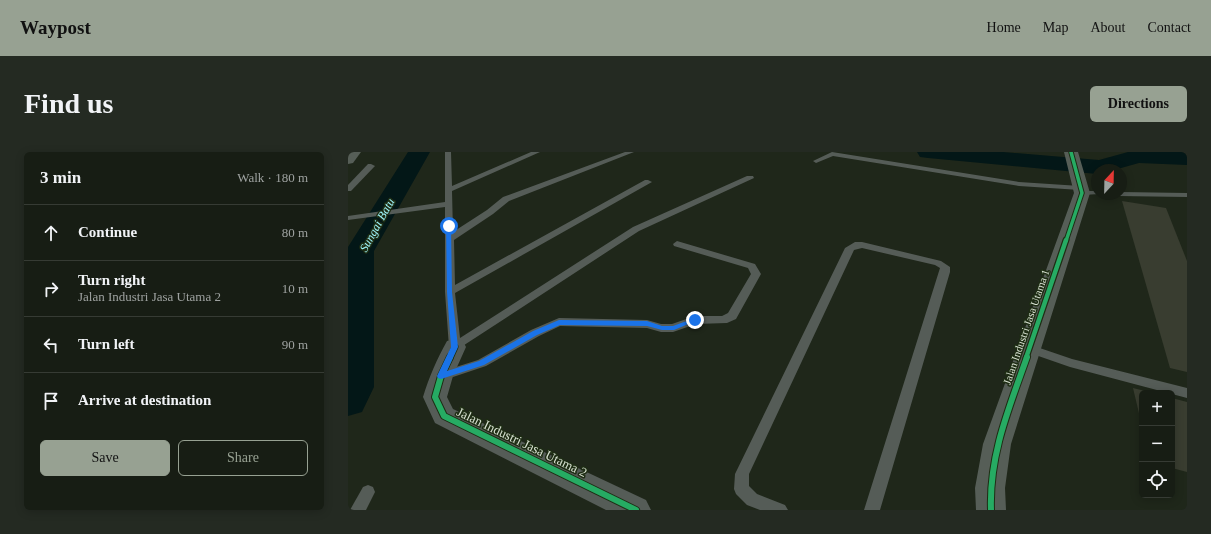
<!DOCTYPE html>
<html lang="en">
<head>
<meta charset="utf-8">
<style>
  body { margin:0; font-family:"Times New Roman",serif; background:#242a22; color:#f1f3f6 }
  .controls { position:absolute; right:12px; bottom:12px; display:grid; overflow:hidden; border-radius:6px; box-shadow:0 2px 10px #0003 }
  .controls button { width:36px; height:36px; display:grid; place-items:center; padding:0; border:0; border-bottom:1px solid #363b34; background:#171d14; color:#f1f3f6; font:20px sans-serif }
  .compass { position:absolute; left:743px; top:12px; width:36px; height:36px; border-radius:50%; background:#171d14; box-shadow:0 2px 10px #0003; rotate:22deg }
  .stop { position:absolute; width:12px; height:12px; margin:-9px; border:3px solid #1a73e8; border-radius:50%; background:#fff }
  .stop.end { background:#1a73e8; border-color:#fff; box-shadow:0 1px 4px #0008 }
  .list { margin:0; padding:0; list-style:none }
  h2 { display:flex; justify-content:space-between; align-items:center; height:52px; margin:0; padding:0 16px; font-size:17px }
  h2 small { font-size:13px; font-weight:400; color:#9ea2a0 }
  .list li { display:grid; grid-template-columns:26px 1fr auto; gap:12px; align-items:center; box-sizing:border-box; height:56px; padding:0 16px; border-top:1px solid #363b34 }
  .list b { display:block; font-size:15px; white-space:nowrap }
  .list p { margin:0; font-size:13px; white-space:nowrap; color:#9ea2a0 }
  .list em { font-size:13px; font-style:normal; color:#9ea2a0 }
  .actions { display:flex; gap:8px; padding:12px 16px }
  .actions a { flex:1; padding:9px 0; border:1px solid #97a192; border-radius:6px; text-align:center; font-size:14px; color:#97a192 }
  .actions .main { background:#97a192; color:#111 }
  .icon { flex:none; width:22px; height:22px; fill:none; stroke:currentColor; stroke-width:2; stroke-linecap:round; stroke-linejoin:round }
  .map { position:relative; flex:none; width:839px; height:358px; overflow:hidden; border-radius:6px }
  header { display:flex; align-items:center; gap:24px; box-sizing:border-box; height:56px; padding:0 20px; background:#97a192; color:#111 }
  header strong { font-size:19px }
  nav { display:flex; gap:22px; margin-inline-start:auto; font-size:14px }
  .intro { display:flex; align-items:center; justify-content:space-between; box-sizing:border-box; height:96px; padding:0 24px }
  h1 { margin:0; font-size:28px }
  .button { padding:10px 18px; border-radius:6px; background:#97a192; color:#111; font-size:14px; font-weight:700 }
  main { display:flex; gap:24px; padding:0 24px }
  aside { flex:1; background:#171d14; border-radius:6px; box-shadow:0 2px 10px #0003 }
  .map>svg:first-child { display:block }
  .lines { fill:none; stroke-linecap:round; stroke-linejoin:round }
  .river { fill:#031717; fill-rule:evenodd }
  .building { fill:#393d30 }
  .lane { fill:#555c57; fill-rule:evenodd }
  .street { fill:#555c57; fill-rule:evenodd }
  .secondary { fill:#565e57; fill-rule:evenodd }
  .cycleway-far2-casing { stroke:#1e2d14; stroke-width:5.5 }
  .cycleway-far1-casing { stroke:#1e2d14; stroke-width:7 }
  .cycleway-casing { stroke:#1e2d14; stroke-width:8 }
  .cycleway-far2 { stroke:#26ab63; stroke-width:3.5 }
  .cycleway-far1 { stroke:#26ab63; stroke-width:4.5 }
  .cycleway { stroke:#26ab63; stroke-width:6 }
  .route { fill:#1a73e8 }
  .labels { text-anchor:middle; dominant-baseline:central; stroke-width:3; stroke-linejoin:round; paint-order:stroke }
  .street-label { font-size:11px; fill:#d8e2d2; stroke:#1e2d14 }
  .water-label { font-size:12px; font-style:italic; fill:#9ef5fb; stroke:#1e2d14 }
  .near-street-label { font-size:13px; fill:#d8e2d2; stroke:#1e2d14 }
</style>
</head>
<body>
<header>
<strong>Waypost</strong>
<nav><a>Home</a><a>Map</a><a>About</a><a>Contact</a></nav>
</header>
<div class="intro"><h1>Find us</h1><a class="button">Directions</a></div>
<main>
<aside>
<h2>3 min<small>Walk · 180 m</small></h2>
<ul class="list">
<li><svg class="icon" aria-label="ahead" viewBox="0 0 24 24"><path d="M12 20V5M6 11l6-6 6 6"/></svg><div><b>Continue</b></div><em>80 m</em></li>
<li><svg class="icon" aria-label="right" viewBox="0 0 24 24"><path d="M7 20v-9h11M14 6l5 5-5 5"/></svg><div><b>Turn right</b><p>Jalan Industri Jasa Utama 2</p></div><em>10 m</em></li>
<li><svg class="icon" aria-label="left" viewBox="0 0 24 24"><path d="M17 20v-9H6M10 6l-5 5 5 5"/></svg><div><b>Turn left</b></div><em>90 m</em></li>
<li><svg class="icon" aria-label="arrive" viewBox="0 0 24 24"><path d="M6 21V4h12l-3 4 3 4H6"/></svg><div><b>Arrive at destination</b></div></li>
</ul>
<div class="actions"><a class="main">Save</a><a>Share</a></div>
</aside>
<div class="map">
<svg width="839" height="358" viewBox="0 0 839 358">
  <rect width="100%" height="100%" fill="#1f271a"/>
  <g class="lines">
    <g class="river">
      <polygon points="60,0 82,0 26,99 26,235 14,260 0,264 0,95"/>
      <polygon points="569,0 655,0 751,8 780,0 839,0 839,13 791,11 766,18 749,18 749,22 580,6 572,5"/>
    </g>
  </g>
  <g class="building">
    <polygon points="774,49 818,56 839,109 839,220 822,216"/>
    <polygon points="785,236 801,240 794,241 794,274"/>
    <polygon points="824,246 839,250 839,320 824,316"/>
  </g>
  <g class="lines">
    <g class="lane">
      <polygon points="97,0 103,0 104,34 183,0 192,0 104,39 105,80 139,58 155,45 277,0 286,0 161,49 145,62 106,88 107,133 297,28 300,28 304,30 107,141 112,186 285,75 399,24 405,24 406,26 291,79 107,199 103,198 101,195 97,140 97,55 0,68 0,64 97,50"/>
      <polygon points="484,0 671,30 732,34 736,36 732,38 671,34 485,4 468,11 465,9"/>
      <polygon points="20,12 23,12 27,14 3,39 0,39 0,33"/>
      <polygon points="731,39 749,39 749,42 752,42 734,43 731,43"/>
      <polygon points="773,40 839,41 839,45 770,44 769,42 773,42"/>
      <polygon points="329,89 407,112 413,122 388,167 379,171 348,172 325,180 313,180 299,176 212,174 191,184 138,214 93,229 89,227 87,224 89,221 130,208 183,178 211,166 299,168 313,172 324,172 347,164 374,164 380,161 403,122 400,116 326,94 325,92"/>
      <polygon points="507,90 514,90 593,109 602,115 602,120 532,358 516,358 592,116 587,113 514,96 506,98 401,322 401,334 409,342 437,353 440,358 412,358 399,353 388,342 386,337 387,322 497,96"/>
      <polygon points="680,192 724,207 839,236 839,246 722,215 676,199 674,196 676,193"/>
      <polygon points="20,333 25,335 27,340 18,358 2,358 15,335"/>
    </g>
    <path class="street" d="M107 187 115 189 118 195 105 224 99 245 105 257 298 348 303 358H258L87 271 75 245C81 225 89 207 99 189Z"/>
    <g class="secondary">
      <polygon points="0,0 13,0 5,11 0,12"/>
      <polygon points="716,0 730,0 742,41 663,292 657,336 658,358 628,358 627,336 635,292 726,41"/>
    </g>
    <g class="cycleway-far2-casing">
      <polyline id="cycleway-far2" points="718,89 734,41 723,0"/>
    </g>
    <g class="cycleway-far1-casing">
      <g id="cycleway-far1">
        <polyline points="102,206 107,195"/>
        <polyline points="678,206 718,88"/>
      </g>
    </g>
    <g class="cycleway-casing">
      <g id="cycleway">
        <polyline points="102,205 93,224 87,245 96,264 288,358"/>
        <path d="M643 358C641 303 661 256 679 205"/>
      </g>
    </g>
    <use href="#cycleway-far2" class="cycleway-far2"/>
    <use href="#cycleway-far1" class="cycleway-far1"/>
    <use href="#cycleway" class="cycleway"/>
  </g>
  <polygon class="route" points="101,72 103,74 104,140 110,195 99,219 131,209 185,179 211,168 299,169 314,174 325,174 347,166 350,168 326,178 314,178 299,174 212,173 189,183 136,213 93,227 90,226 89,224 103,195 99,140 98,74"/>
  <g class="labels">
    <g class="street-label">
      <text transform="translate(678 175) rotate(-71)">Jalan Industri Jasa Utama 1</text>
    </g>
    <g class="water-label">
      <text transform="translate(29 73) rotate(-61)">Sungai Batu</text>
    </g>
    <g class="near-street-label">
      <text transform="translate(174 290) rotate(26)">Jalan Industri Jasa Utama 2</text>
    </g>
  </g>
</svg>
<div class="controls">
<button>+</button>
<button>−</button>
<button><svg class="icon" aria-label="locate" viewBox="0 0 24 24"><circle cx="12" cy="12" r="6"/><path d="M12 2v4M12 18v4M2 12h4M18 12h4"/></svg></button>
</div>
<svg class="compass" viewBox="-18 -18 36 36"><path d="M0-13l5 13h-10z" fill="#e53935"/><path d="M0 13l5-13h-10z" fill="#9ea2a0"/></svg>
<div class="stop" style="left:101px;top:74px"></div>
<div class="stop end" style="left:347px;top:168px"></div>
</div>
</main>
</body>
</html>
